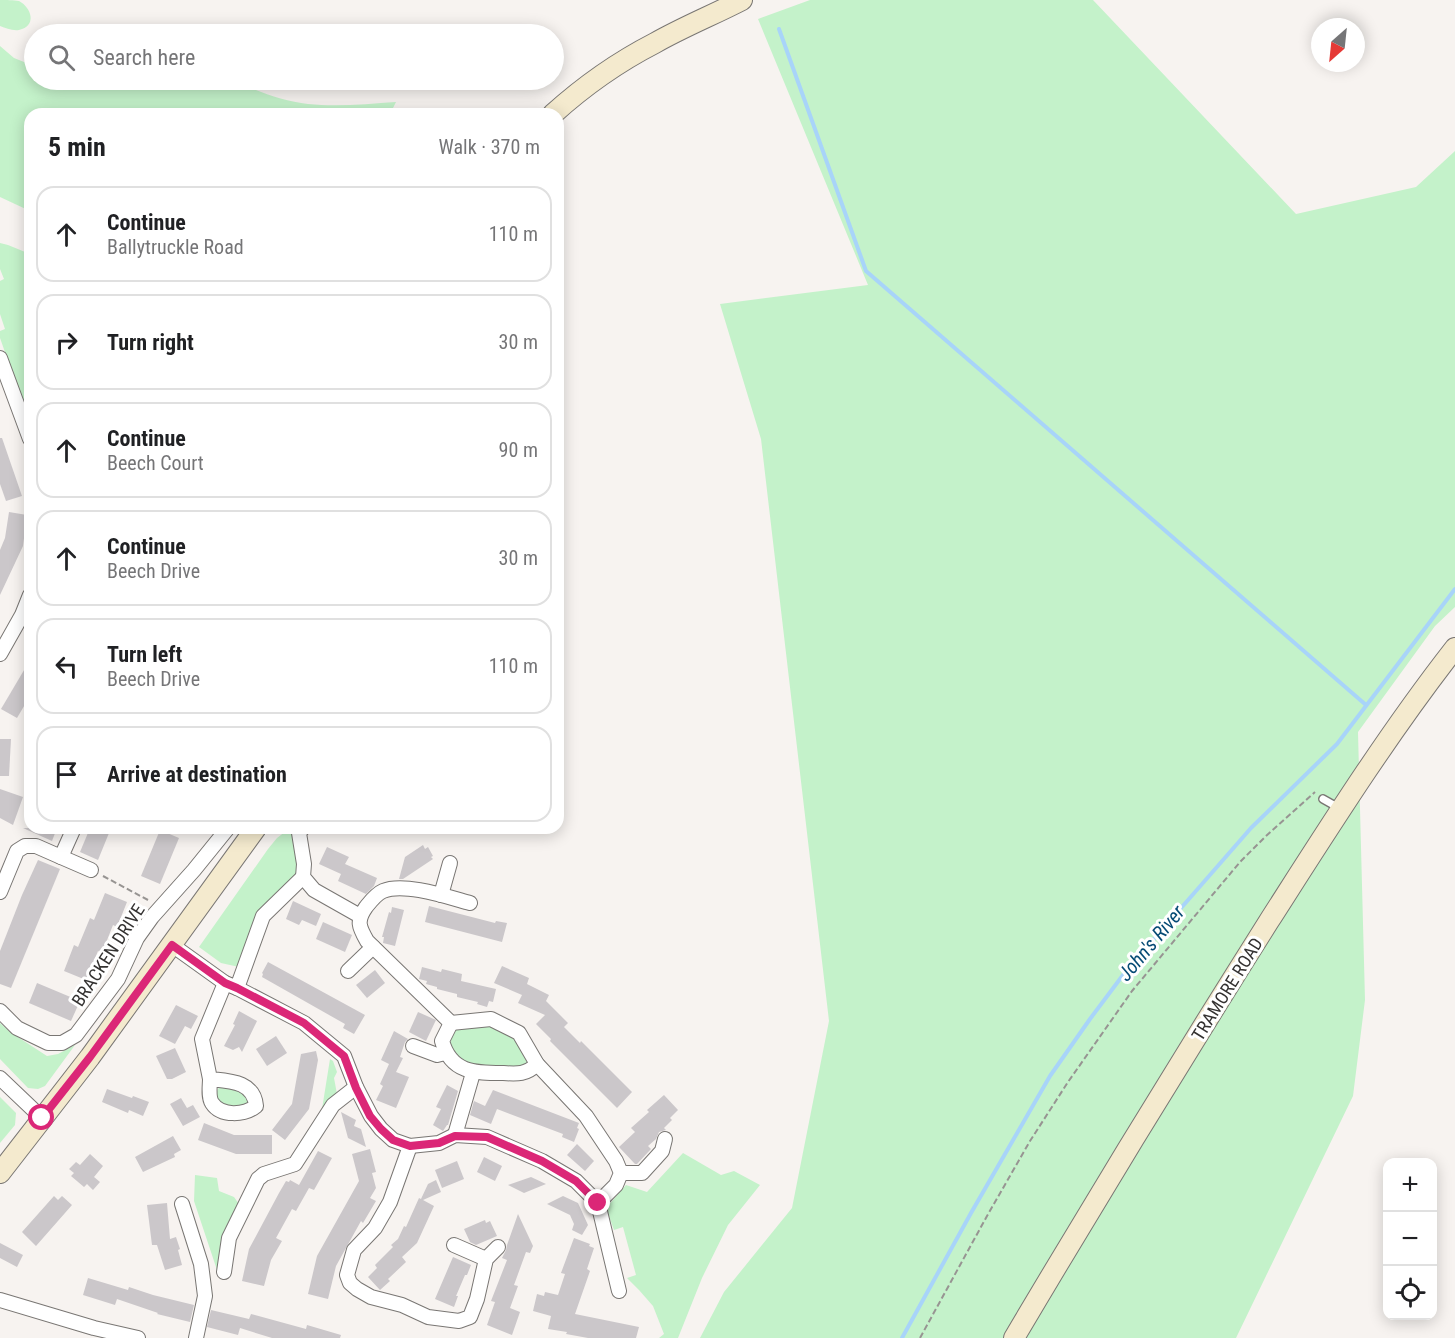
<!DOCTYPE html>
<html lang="en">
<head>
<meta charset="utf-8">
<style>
  body { margin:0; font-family:"Roboto Condensed",sans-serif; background:#f6f6f6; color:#202124 }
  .controls { position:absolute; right:18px; bottom:18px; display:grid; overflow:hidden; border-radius:12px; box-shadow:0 3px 15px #0003 }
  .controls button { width:54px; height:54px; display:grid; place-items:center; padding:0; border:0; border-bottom:2px solid #e0e0e0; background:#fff; color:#202124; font:30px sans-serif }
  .compass { position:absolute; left:1311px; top:18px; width:54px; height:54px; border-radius:50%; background:#fff; box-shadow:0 3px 15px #0003; rotate:207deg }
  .stop { position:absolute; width:18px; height:18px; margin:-14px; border:4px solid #db2777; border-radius:50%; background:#fff }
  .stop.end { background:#db2777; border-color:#fff; box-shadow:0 2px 6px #0008 }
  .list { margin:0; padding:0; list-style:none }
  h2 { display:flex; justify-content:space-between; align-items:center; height:78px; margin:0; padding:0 24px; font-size:26px }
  h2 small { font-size:20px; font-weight:400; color:#757577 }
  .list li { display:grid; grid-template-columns:39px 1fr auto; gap:18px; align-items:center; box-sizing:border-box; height:96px; margin:0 12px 12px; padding:0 12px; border:2px solid #e0e0e0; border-radius:18px }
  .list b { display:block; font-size:22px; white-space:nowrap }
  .list p { margin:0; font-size:20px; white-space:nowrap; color:#757577 }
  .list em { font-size:20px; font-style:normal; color:#757577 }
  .icon { flex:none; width:33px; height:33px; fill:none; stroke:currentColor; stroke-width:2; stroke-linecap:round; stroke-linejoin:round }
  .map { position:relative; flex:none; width:1455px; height:1338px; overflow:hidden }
  .search { position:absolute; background:#fff; box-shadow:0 3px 15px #0003; left:24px; top:24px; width:540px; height:66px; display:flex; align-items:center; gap:15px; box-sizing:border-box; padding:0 21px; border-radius:33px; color:#757577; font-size:22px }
  .panel { position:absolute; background:#fff; box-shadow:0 3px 15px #0003; left:24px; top:108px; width:540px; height:726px; border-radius:18px }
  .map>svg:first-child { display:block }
  .green { fill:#c4f2ca }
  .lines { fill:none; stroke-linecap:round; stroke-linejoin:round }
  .stream { stroke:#a8d4f9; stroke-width:4 }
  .building { fill:#cbc7ca }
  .lane-casing { stroke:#797673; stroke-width:10 }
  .street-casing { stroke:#797673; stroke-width:16 }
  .secondary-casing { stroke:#797673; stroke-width:22 }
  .path { stroke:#979492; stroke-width:2; stroke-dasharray:6 3; stroke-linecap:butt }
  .lane { stroke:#fff; stroke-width:7 }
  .street { stroke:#fff; stroke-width:14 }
  .secondary { stroke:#f4eace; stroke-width:20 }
  .route { stroke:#db2777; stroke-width:8 }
  .labels { text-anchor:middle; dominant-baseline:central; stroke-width:6; stroke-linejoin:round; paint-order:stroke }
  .street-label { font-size:18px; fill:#343231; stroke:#fff }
  .water-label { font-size:20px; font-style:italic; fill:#064b75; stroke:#fff }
</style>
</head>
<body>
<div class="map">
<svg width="1455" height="1338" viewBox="0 0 1455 1338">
  <rect width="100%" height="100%" fill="#f7f3f0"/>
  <g class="green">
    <path d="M0 0C6 0 14 0 19 1 32 8 37 26 19 30 12 31 6 28 0 26Z"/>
    <polygon points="810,0 1093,0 1296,214 1416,187 1455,151 1455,607 1435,626 1358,732 1365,1000 1353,1096 1236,1338 700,1338 724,1292 792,1208 829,1021 761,439 720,304 868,285 758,19"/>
    <path d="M0 46 14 58 34 66V80H233C256 91 282 101 308 104 337 107 367 104 396 102L390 114H30V211L0 197Z"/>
    <polygon points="0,243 8,245 30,254 30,423 0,338 0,331 5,329 0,314 0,281 4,279 0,269"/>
    <polygon points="290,828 293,828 299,861 296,874 256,913 239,967 221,963 199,947 268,849 277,838"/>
    <polygon points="0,1023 10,1032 47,1056 58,1054 75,1045 45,1086 38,1089 28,1088 0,1059"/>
    <polygon points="491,1025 513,1036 527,1062 523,1068 485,1069 459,1061 450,1050 451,1039 458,1026"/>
    <polygon points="330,1059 333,1061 337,1072 334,1078 337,1094 322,1109"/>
    <polygon points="219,1087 246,1092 250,1105 228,1108 219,1103 216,1093"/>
    <polygon points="0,1097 16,1113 15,1125 0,1143"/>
    <polygon points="683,1153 721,1175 734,1171 760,1185 728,1225 702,1278 678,1338 659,1338 664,1334 653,1306 639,1290 627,1278 636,1275 623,1227 614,1230 606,1208 626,1185 647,1192"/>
    <polygon points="195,1175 217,1178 219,1191 234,1197 239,1204 223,1235 217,1270 194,1201"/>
  </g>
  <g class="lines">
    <g class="stream">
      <polyline points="779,29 866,271 1366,705"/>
      <polyline points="902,1338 971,1213 1050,1076 1090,1019 1126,971 1251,828 1337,744 1455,589"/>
    </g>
  </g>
  <g class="building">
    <polygon points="0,438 2,438 22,496 6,501 0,484"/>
    <polygon points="9,512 27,515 23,546 0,595 0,550 5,538"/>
    <polygon points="30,660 30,696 17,718 1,709"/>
    <polygon points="0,739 11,739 9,776 0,776"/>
    <polygon points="0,789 23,797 13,825 0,818"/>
    <polygon points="23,828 57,828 52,841"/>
    <polygon points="90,828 111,828 98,860 80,852"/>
    <polygon points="160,830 179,838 160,884 141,876"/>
    <polygon points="423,845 425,849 428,847 433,856 431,857 433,859 403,879 399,879 405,857"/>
    <polygon points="327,847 349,857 345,864 377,878 374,886 366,894 338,881 341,874 319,864"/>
    <polygon points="38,860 60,869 11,988 0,984 0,951 22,895"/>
    <polygon points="105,893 127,902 117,927 113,925 102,953 98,951 86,980 64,971 74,945 78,947 90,918 94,920"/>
    <polygon points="293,901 321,914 316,926 302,920 299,925 286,919"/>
    <polygon points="429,906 495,923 496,921 507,923 502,942 425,922"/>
    <polygon points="392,907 404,910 395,946 383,943 384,937 382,937 389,912 391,913"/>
    <polygon points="323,922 352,935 345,952 316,939"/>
    <polygon points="268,962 365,1015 354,1034 343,1028 345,1024 262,977 263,974 262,973"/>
    <polygon points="502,966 529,978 527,984 549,995 546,1001 568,1023 564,1027 580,1043 581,1041 632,1092 617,1108 550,1041 551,1039 536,1024 545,1015 518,1003 522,995 494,983"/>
    <polygon points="422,967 441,972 442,969 462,974 461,981 496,989 493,1002 489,1001 487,1007 477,1004 478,1002 457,997 457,994 437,989 437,987 426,984 427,981 419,979"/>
    <polygon points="375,970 385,983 367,998 356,985"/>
    <polygon points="37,983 80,1001 71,1021 29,1003"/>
    <polygon points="176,1005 198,1016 191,1029 185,1026 175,1044 159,1036"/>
    <polygon points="239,1011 257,1021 242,1052 239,1047 233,1050 224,1046 235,1025 233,1024"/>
    <polygon points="418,1012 436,1020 426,1041 409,1032"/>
    <polygon points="394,1031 408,1039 405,1042 400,1057 403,1058 396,1072 409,1077 396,1108 376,1100 383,1086 380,1084 389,1064 381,1060"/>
    <polygon points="276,1036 287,1053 267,1066 256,1049"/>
    <polygon points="175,1048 186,1072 172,1079 167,1079 156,1056"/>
    <polygon points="316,1051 318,1060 309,1109 285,1140 272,1130 292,1104 301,1054"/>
    <polygon points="447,1085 458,1091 448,1125 447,1125 443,1131 433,1125 441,1109 436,1107"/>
    <polygon points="107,1089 132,1098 133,1096 149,1102 143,1116 129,1110 128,1113 102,1102"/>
    <polygon points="493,1090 579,1123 577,1128 579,1129 574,1142 562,1137 563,1134 497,1109 491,1124 470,1115 474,1101 485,1106"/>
    <polygon points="664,1095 678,1110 670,1118 672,1120 664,1128 666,1130 659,1132 656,1139 648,1146 651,1149 637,1164 635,1164 619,1147 635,1132 631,1128 649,1112 647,1110"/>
    <polygon points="181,1098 187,1108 193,1105 200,1117 183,1126 170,1104"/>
    <polygon points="341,1112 356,1120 354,1126 361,1129 366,1147 348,1138"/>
    <polygon points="204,1123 234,1135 272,1135 272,1154 236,1154 198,1140"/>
    <polygon points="173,1136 181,1150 174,1154 175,1157 143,1172 135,1157"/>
    <polygon points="577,1144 594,1161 585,1171 567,1155"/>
    <polygon points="370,1149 376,1172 372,1173 376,1188 370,1198 376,1201 363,1223 361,1221 336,1266 328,1299 308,1294 317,1256 359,1181 352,1154"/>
    <polygon points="318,1151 332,1158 314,1190 309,1188 296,1211 292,1209 276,1238 282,1241 271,1260 264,1286 242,1281 249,1249 279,1193 286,1181 289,1182 290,1180 299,1185"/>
    <polygon points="90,1154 103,1166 94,1177 100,1182 93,1190 87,1184 84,1187 71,1176 74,1173 69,1169 76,1162 80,1165"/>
    <polygon points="484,1157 502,1166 495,1181 477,1172"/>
    <polygon points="457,1161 464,1179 442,1188 435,1170"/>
    <polygon points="531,1177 546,1184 524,1193 508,1185"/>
    <polygon points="436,1180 441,1192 423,1200 434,1206 417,1243 402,1257 406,1262 388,1279 390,1281 380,1290 368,1277 377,1268 375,1265 393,1247 391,1245 398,1239 404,1226 406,1227 419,1198 421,1199 428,1184"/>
    <polygon points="54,1196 58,1200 62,1196 72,1205 36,1246 22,1232"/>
    <polygon points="563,1196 578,1203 588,1225 582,1235 572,1230 574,1224 570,1215 547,1204"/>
    <polygon points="167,1203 170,1239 176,1237 180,1249 178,1250 182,1265 165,1270 157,1245 152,1245 147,1205"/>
    <polygon points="518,1214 533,1246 530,1253 526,1252 514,1285 518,1286 510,1308 520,1312 512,1335 487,1325 495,1302 491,1301 507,1260 502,1258 506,1250 507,1245"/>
    <polygon points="485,1220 486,1223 490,1221 497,1236 476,1245 470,1242 464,1229"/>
    <polygon points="574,1238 590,1244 589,1246 594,1248 587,1269 590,1271 575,1314 639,1327 636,1338 588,1338 566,1334 567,1332 548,1329 551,1316 533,1311 537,1294 544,1296 545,1292 558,1295 565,1274 561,1273"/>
    <polygon points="0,1243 23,1255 17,1267 0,1258"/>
    <polygon points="453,1257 471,1265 467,1275 465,1275 456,1296 458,1296 454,1307 435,1299"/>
    <polygon points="88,1278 128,1290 129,1287 153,1295 194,1305 190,1322 157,1314 158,1313 117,1299 115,1305 83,1295"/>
    <polygon points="211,1310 249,1319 251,1314 306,1329 307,1325 341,1335 340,1338 272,1338 240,1328 238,1335 207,1327"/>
  </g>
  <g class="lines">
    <g class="lane-casing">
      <polyline id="lane" points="1323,799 1339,808"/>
    </g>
    <g class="street-casing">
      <g id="street">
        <polyline points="0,358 30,439"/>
        <polyline points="0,654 22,615 30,595"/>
        <polyline points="303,828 299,833 304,864 303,877 314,890 360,916"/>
        <polyline points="61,857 91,870"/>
        <polyline points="0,892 17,851 25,846 36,846 61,857 74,828"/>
        <polyline points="441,895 450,863"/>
        <polyline points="172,945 225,983 237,988 263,916 303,877"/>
        <polyline points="348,971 373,947"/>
        <polyline points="237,988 304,1023 344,1056 356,1087 371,1116 381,1129 393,1140 410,1146 439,1143 455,1135 487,1137 542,1161 576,1181 598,1203 619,1291"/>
        <polyline points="0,1011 17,1028 48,1043 62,1043 76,1035 118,979 137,938 152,917 194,870 228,828"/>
        <polyline points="451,1023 491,1019 519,1033 537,1064 586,1116 616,1161 621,1173 616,1185 598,1203"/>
        <path d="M451 1023 367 941C359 927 356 921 366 907 370 902 376 894 383 891 404 882 448 897 470 903"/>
        <path d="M451 1023 442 1041C451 1073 475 1073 502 1073 517 1074 526 1075 537 1064"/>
        <polyline points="413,1046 437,1055 445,1053"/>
        <polyline points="0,1078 42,1118"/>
        <path d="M210 1079C210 1085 208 1097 212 1103 221 1117 245 1115 256 1106 254 1081 229 1081 210 1079L202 1039 225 983"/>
        <polyline points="455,1135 473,1073"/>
        <polyline points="410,1146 390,1202 375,1228 354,1250 347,1275 350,1283 357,1289 371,1297 402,1305 428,1317 459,1321 470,1317 477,1299 486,1259 498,1247"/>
        <polyline points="621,1173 642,1173 662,1151 665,1139"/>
        <polyline points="182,1204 201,1264 205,1296 196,1338"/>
        <polyline points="454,1245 486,1259"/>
        <polyline points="224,1272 229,1238 258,1179 264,1174 295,1164 333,1105 356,1087"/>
        <polyline points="0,1300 94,1328 138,1338"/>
      </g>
    </g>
    <g class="secondary-casing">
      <g id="secondary">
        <path d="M553 114C584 86 618 62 655 43 683 27 713 15 742 0"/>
        <polyline points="0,1173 90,1057 256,828"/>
        <path d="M1014 1338C1097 1198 1182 1059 1269 921 1328 829 1387 735 1455 648"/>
      </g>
    </g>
    <g class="path">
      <polyline points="103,876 148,900"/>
      <polyline points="920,1338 987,1216 1030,1141 1068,1082 1132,991 1240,862 1266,836 1315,792"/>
    </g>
    <use href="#lane" class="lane"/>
    <use href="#street" class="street"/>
    <use href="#secondary" class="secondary"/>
  </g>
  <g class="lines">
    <polyline class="route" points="42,1118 90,1057 172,945 225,983 237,988 304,1023 344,1056 356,1088 370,1116 381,1129 393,1140 410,1146 439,1143 455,1136 487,1137 542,1161 576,1181 598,1203"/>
  </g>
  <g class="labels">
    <g class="street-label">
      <text transform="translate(108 955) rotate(-57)">BRACKEN DRIVE</text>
      <text transform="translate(1227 989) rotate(-58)">TRAMORE ROAD</text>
    </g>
    <g class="water-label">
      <text transform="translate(1151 943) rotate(-50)">John's River</text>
    </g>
  </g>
</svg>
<div class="controls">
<button>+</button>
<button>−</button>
<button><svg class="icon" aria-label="locate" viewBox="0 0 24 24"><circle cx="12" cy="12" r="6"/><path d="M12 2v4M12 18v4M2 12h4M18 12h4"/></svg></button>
</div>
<svg class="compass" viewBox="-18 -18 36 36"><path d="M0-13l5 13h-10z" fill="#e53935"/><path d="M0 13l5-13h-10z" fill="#757577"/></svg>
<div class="stop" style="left:42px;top:1118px"></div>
<div class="stop end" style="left:598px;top:1203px"></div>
<div class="search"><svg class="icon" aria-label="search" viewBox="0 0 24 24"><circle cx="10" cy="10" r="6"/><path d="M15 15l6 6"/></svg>Search here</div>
<section class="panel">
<h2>5 min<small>Walk · 370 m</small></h2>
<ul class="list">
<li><svg class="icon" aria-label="ahead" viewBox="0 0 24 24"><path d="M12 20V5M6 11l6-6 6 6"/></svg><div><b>Continue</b><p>Ballytruckle Road</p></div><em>110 m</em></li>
<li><svg class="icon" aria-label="right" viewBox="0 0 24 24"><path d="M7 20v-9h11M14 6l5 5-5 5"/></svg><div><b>Turn right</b></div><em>30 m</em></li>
<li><svg class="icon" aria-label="ahead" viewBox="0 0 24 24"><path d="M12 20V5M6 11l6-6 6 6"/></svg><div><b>Continue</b><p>Beech Court</p></div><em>90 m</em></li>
<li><svg class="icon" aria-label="ahead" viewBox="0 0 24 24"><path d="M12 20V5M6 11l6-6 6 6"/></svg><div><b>Continue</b><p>Beech Drive</p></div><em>30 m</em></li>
<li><svg class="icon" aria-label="left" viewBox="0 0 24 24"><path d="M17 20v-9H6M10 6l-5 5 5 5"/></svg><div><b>Turn left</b><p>Beech Drive</p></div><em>110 m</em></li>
<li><svg class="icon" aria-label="arrive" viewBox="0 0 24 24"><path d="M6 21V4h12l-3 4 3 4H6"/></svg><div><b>Arrive at destination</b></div></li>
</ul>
</section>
</div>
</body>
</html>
